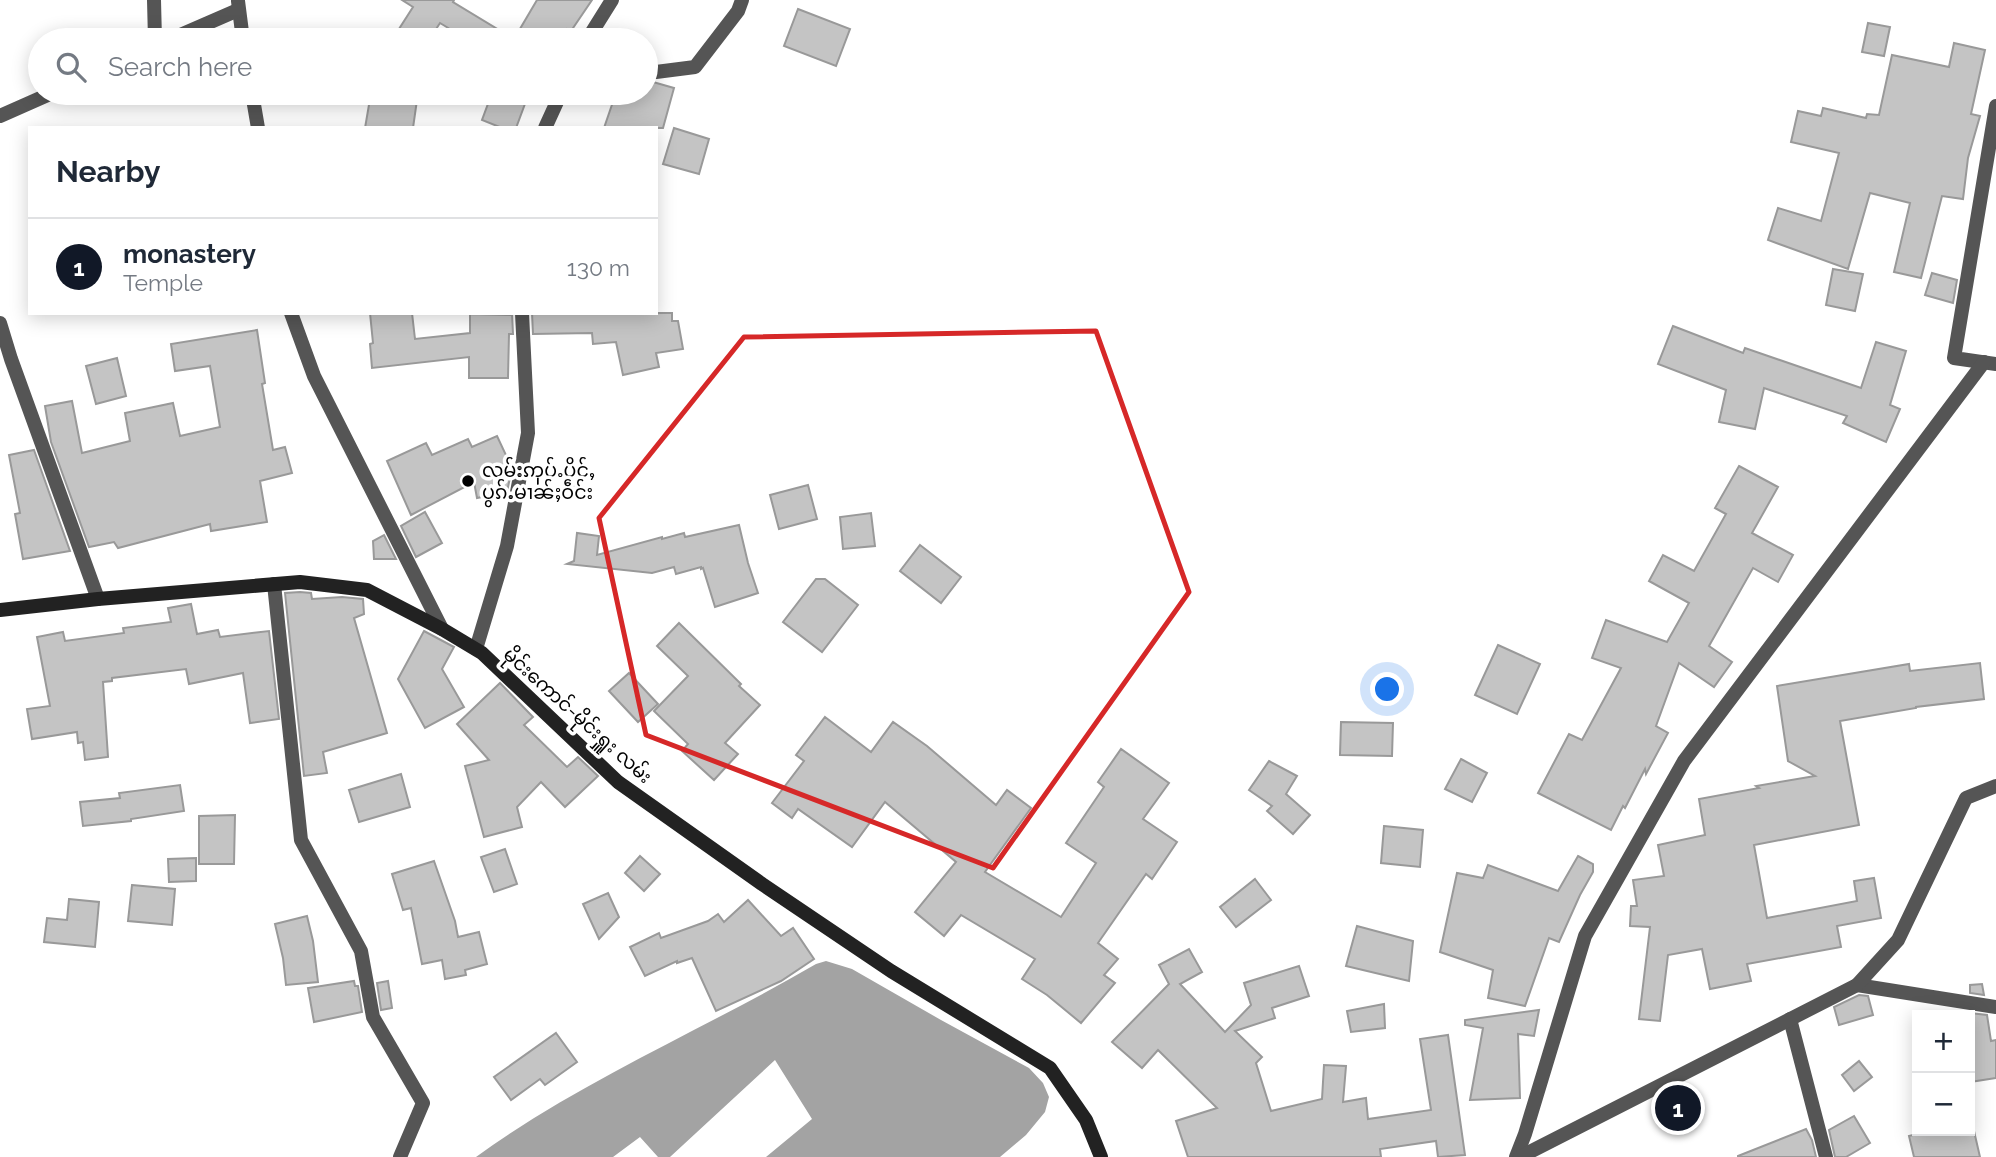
<!DOCTYPE html>
<html lang="en">
<head>
<meta charset="utf-8">
<style>
  body { margin:0; font-family:Raleway,"Noto Sans Myanmar",sans-serif; background:#f2f2f3; color:#1f2937 }
  .controls { position:absolute; right:21px; bottom:21px; display:grid; overflow:hidden; border-radius:0px; box-shadow:0 4px 18px #0003 }
  .controls button { width:63px; height:63px; display:grid; place-items:center; padding:0; border:0; border-bottom:2px solid #e0e1e3; background:#fff; color:#1f2937; font:35px sans-serif }
  .you { position:absolute; left:1388px; top:690px; width:24px; height:24px; margin:-18px; border:5px solid #fff; border-radius:50%; background:#1a73e8; box-shadow:0 0 0 10px #1a73e833 }
  .badge { display:grid; place-items:center; width:46px; height:46px; border-radius:50%; background:#111827; color:#fff; font-size:23px; font-weight:700 }
  .pin { position:absolute; translate:-50% -50%; border:4px solid #fff; box-shadow:0 2px 7px #0006 }
  .list { margin:0; padding:0; list-style:none }
  h2 { display:flex; justify-content:space-between; align-items:center; height:91px; margin:0; padding:0 28px; font-size:30px }
  h2 small { font-size:23px; font-weight:400; color:#747a83 }
  .list li { display:grid; grid-template-columns:46px 1fr auto; gap:21px; align-items:center; box-sizing:border-box; height:98px; padding:0 28px; border-top:2px solid #e0e1e3 }
  .list b { display:block; font-size:26px; white-space:nowrap }
  .list p { margin:0; font-size:23px; white-space:nowrap; color:#747a83 }
  .list em { font-size:23px; font-style:normal; color:#747a83 }
  .icon { flex:none; width:38px; height:38px; fill:none; stroke:currentColor; stroke-width:2; stroke-linecap:round; stroke-linejoin:round }
  .map { position:relative; flex:none; width:1996px; height:1157px; overflow:hidden }
  .search { position:absolute; background:#fff; box-shadow:0 4px 18px #0003; left:28px; top:28px; width:630px; height:77px; display:flex; align-items:center; gap:18px; box-sizing:border-box; padding:0 24px; border-radius:38px; color:#747a83; font-size:26px }
  .panel { position:absolute; background:#fff; box-shadow:0 4px 18px #0003; left:28px; top:126px; width:630px; height:189px; border-radius:0px }
  .map>svg:first-child { display:block }
  .water { fill:#a3a3a3 }
  .building { fill:#c4c4c4; stroke:#999; stroke-width:2 }
  .lines { fill:none; stroke-linecap:round; stroke-linejoin:round }
  .minor { stroke:#555; stroke-width:14 }
  .secondary { stroke:#222; stroke-width:14 }
  .marked { fill:none; stroke:#d62828; stroke-width:5; stroke-linejoin:round }
  .poi-dot { fill:#000; stroke:#fff; stroke-width:2.5 }
  .labels { text-anchor:middle; dominant-baseline:central; stroke-width:7; stroke-linejoin:round; paint-order:stroke }
  .poi-label { font-size:19px; fill:#000; stroke:#fff; text-anchor:start }
  .street-label { font-size:19px; fill:#000; stroke:#fff }
</style>
</head>
<body>
<div class="map">
<svg width="1996" height="1157" viewBox="0 0 1996 1157">
  <rect width="100%" height="100%" fill="#fff"/>
  <path class="water" d="M826 961 852 969 941 1020 1029 1068 1043 1083 1049 1097 1045 1112 1026 1135 1000 1157H766L812 1119 775 1060 670 1157H658L640 1137 613 1157H476C582 1080 703 1030 816 964Z"/>
  <g class="building">
    <polygon points="402,0 454,0 453,2 514,39 537,0 592,0 571,31 567,29 560,40 468,40 440,23 429,40 417,40 399,29 413,7"/>
    <polygon points="798,9 850,29 836,66 784,46"/>
    <polygon points="1868,23 1890,27 1884,56 1862,52"/>
    <polygon points="1954,43 1985,50 1971,114 1980,116 1968,158 1963,199 1942,196 1921,278 1894,272 1910,203 1870,193 1848,269 1768,240 1778,208 1821,221 1839,153 1791,142 1798,111 1821,116 1823,108 1866,118 1867,114 1879,115 1892,55 1949,67"/>
    <polygon points="646,80 674,88 663,128 604,128 616,93 646,93"/>
    <polygon points="371,93 418,93 413,128 365,128"/>
    <polygon points="492,93 529,93 516,128 502,128 482,120"/>
    <polygon points="674,128 709,139 699,174 663,164"/>
    <polygon points="1833,269 1863,274 1855,311 1826,305"/>
    <polygon points="1932,273 1957,280 1953,303 1925,295"/>
    <polygon points="370,313 412,313 415,339 470,333 470,314 511,315 512,313 513,334 509,334 508,378 469,378 469,357 372,368 370,344 373,343"/>
    <polygon points="532,313 672,313 672,321 678,321 683,349 656,353 659,367 623,375 616,342 593,344 592,333 533,334"/>
    <polygon points="1673,326 1743,353 1745,348 1861,388 1876,342 1906,351 1890,405 1900,409 1886,442 1843,423 1847,416 1764,388 1755,429 1719,422 1726,390 1658,364"/>
    <polygon points="257,330 265,383 262,384 273,450 285,447 292,473 260,481 267,522 211,531 210,524 118,548 114,542 89,547 51,442 45,406 72,401 82,453 130,441 125,413 173,403 180,436 220,427 210,366 175,371 171,344"/>
    <polygon points="117,358 126,396 96,404 86,366"/>
    <polygon points="497,436 512,468 507,492 477,498 474,482 411,515 387,461 426,443 432,455 468,439 472,447"/>
    <polygon points="34,450 70,551 23,559 15,514 20,513 9,455"/>
    <polygon points="1739,466 1778,487 1752,533 1793,555 1778,582 1753,568 1709,646 1732,662 1714,687 1679,663 1656,726 1668,733 1646,774 1645,769 1625,808 1623,806 1611,830 1538,793 1569,734 1582,740 1621,668 1592,658 1606,620 1667,642 1689,603 1649,581 1663,555 1694,571 1726,514 1715,508"/>
    <polygon points="808,485 817,519 779,529 770,495"/>
    <polygon points="425,512 442,543 416,557 401,526"/>
    <polygon points="871,513 875,546 843,549 840,517"/>
    <polygon points="739,525 748,563 758,593 715,607 703,568 701,569 701,567 676,574 674,567 652,573 567,564 574,561 577,533 599,536 597,555 662,537 662,539 684,533 685,537"/>
    <polygon points="384,535 396,559 374,559 373,541"/>
    <polygon points="920,545 961,577 941,603 900,571"/>
    <polygon points="816,579 825,579 858,605 822,652 783,622"/>
    <polygon points="300,592 311,593 312,599 342,597 363,599 364,614 354,618 387,733 323,752 327,773 304,776 285,593"/>
    <polygon points="191,604 197,634 218,630 220,637 269,631 279,719 250,723 243,673 189,684 186,669 112,678 112,681 103,682 108,757 85,760 83,742 78,743 77,732 32,739 27,709 50,706 37,637 63,632 65,641 124,633 123,628 171,622 168,608"/>
    <polygon points="679,623 741,684 739,686 760,705 725,743 738,754 714,780 682,751 688,744 654,711 688,676 657,646"/>
    <polygon points="424,631 454,647 442,669 464,707 425,728 398,679"/>
    <polygon points="1498,645 1540,664 1517,714 1475,695"/>
    <polygon points="1980,663 1984,699 1916,707 1916,708 1840,721 1859,825 1754,845 1767,918 1857,901 1854,881 1874,878 1881,918 1837,926 1841,947 1747,964 1751,981 1710,989 1702,949 1668,955 1660,1021 1639,1019 1650,927 1630,926 1631,906 1637,906 1633,880 1664,876 1658,845 1705,835 1699,799 1759,788 1756,786 1815,776 1788,761 1777,686 1909,664 1910,671"/>
    <polygon points="629,673 658,704 638,722 609,691"/>
    <polygon points="500,683 533,717 524,725 567,767 578,757 598,776 565,807 541,782 517,807 522,827 484,837 465,766 489,760 457,724"/>
    <polygon points="825,717 871,752 893,722 927,746 996,805 1007,790 1031,808 985,872 1061,917 1096,863 1066,843 1104,787 1098,782 1121,749 1169,783 1143,819 1177,842 1152,879 1146,874 1098,943 1118,959 1104,975 1115,983 1081,1023 1047,995 1022,979 1035,959 961,915 944,936 915,912 956,862 885,802 852,847 798,809 792,818 772,803 804,761 796,755"/>
    <polygon points="1341,722 1393,723 1392,756 1340,755"/>
    <polygon points="1461,759 1487,773 1472,802 1445,789"/>
    <polygon points="1269,761 1297,776 1286,794 1310,815 1293,834 1267,811 1272,806 1249,790"/>
    <polygon points="401,774 410,807 359,822 349,790"/>
    <polygon points="180,785 184,811 131,819 131,821 83,826 80,802 120,798 119,793"/>
    <polygon points="235,815 234,864 199,864 199,816"/>
    <polygon points="1384,826 1423,830 1420,867 1381,863"/>
    <polygon points="505,849 517,884 494,892 481,857"/>
    <polygon points="640,856 660,874 644,891 625,873"/>
    <polygon points="1578,856 1593,864 1593,872 1580,895 1559,942 1549,938 1525,1006 1488,998 1493,970 1440,952 1457,873 1483,878 1488,865 1558,891"/>
    <polygon points="196,858 196,881 169,882 168,859"/>
    <polygon points="434,861 455,921 458,937 479,932 487,964 465,970 466,975 445,979 442,960 422,964 411,908 403,910 392,874"/>
    <polygon points="1255,879 1271,900 1236,927 1220,907"/>
    <polygon points="132,885 175,889 172,925 128,921"/>
    <polygon points="608,893 619,917 599,939 583,904"/>
    <polygon points="69,899 99,902 95,947 44,942 47,918 67,920"/>
    <polygon points="748,900 781,936 793,928 814,959 781,981 716,1011 692,958 677,963 677,961 645,976 630,947 659,933 661,938 708,921 718,914 724,922"/>
    <polygon points="307,916 313,941 318,982 286,985 283,958 275,924"/>
    <polygon points="1357,926 1413,941 1409,981 1346,966"/>
    <polygon points="1189,949 1202,972 1180,984 1225,1032 1251,1005 1244,983 1299,966 1309,996 1272,1008 1275,1018 1235,1031 1262,1057 1256,1063 1271,1111 1322,1099 1324,1065 1346,1066 1343,1102 1366,1098 1368,1119 1431,1110 1420,1039 1448,1035 1465,1155 1438,1157 1436,1141 1380,1149 1381,1157 1188,1157 1176,1121 1217,1108 1158,1050 1142,1068 1112,1042 1169,984 1159,965"/>
    <polygon points="354,981 355,986 358,986 362,1012 314,1022 308,988"/>
    <polygon points="388,981 392,1008 381,1010 377,983"/>
    <polygon points="1982,984 1984,995 1970,993 1970,985"/>
    <polygon points="1859,995 1868,996 1873,1015 1839,1025 1834,1007"/>
    <polygon points="1384,1004 1385,1028 1351,1032 1347,1011"/>
    <polygon points="1539,1010 1534,1036 1518,1034 1520,1098 1470,1100 1483,1028 1465,1025 1465,1020"/>
    <polygon points="1970,1013 1987,1015 1991,1041 1996,1040 1996,1078 1970,1082"/>
    <polygon points="556,1033 577,1062 545,1085 540,1079 511,1100 494,1077"/>
    <polygon points="1859,1061 1872,1077 1854,1091 1842,1075"/>
    <polygon points="1854,1116 1870,1143 1846,1157 1835,1157 1829,1130"/>
    <polygon points="1806,1129 1812,1140 1816,1157 1738,1157 1738,1156"/>
    <polygon points="1929,1131 1974,1131 1980,1157 1914,1157 1909,1136"/>
  </g>
  <g class="lines">
    <g class="minor">
      <polyline points="154,0 155,40"/>
      <polyline points="238,1 243,40"/>
      <polyline points="169,40 238,10"/>
      <polyline points="587,40 612,0"/>
      <polyline points="646,69 656,72 695,67 738,11 742,0"/>
      <polyline points="252,93 258,128"/>
      <polyline points="1996,106 1954,358 1996,364"/>
      <polyline points="0,116 52,93"/>
      <polyline points="545,128 561,93"/>
      <polyline points="291,313 314,376 442,629"/>
      <polyline points="0,323 11,359 98,599"/>
      <polyline points="274,584 301,840 361,951 373,1017 423,1103 400,1157"/>
      <polyline points="476,649 507,546 528,433 522,313"/>
      <polyline points="1857,985 1996,1007"/>
      <polyline points="1790,1019 1826,1157"/>
      <polyline points="1516,1157 1525,1134 1585,936 1684,761 1984,362"/>
      <polyline points="1520,1157 1857,985 1898,940 1966,798 1996,786"/>
    </g>
    <polyline class="secondary" points="0,610 98,599 300,582 367,590 442,629 482,653 618,782 762,884 891,971 1050,1068 1086,1120 1101,1157"/>
  </g>
  <path class="marked" d="M1096 331 1189 592 993 868 646 735 599 518 744 337Z"/>
  <circle class="poi-dot" cx="468" cy="481" r="7"/>
  <g class="labels">
    <g class="poi-label">
      <text x="482" y="470">လုမ်းဢုပ်ႉပိူင်ႇ<tspan x="482" dy="22">ပွၵ်ႉမၢၼ်ႈဝဵင်း</tspan></text>
    </g>
    <g class="street-label">
      <text transform="translate(578 715) rotate(42)">မိုင်းကောင်-မိုင်းရှူး လမ်း</text>
    </g>
  </g>
</svg>
<div class="controls">
<button>+</button>
<button>−</button>
</div>
<div class="you"></div>
<div class="pin badge" style="left:1678px;top:1108px">1</div>
<div class="search"><svg class="icon" aria-label="search" viewBox="0 0 24 24"><circle cx="10" cy="10" r="6"/><path d="M15 15l6 6"/></svg>Search here</div>
<section class="panel">
<h2>Nearby<small></small></h2>
<ul class="list">
<li><span class="badge">1</span><div><b>monastery</b><p>Temple</p></div><em>130 m</em></li>
</ul>
</section>
</div>
</body>
</html>
